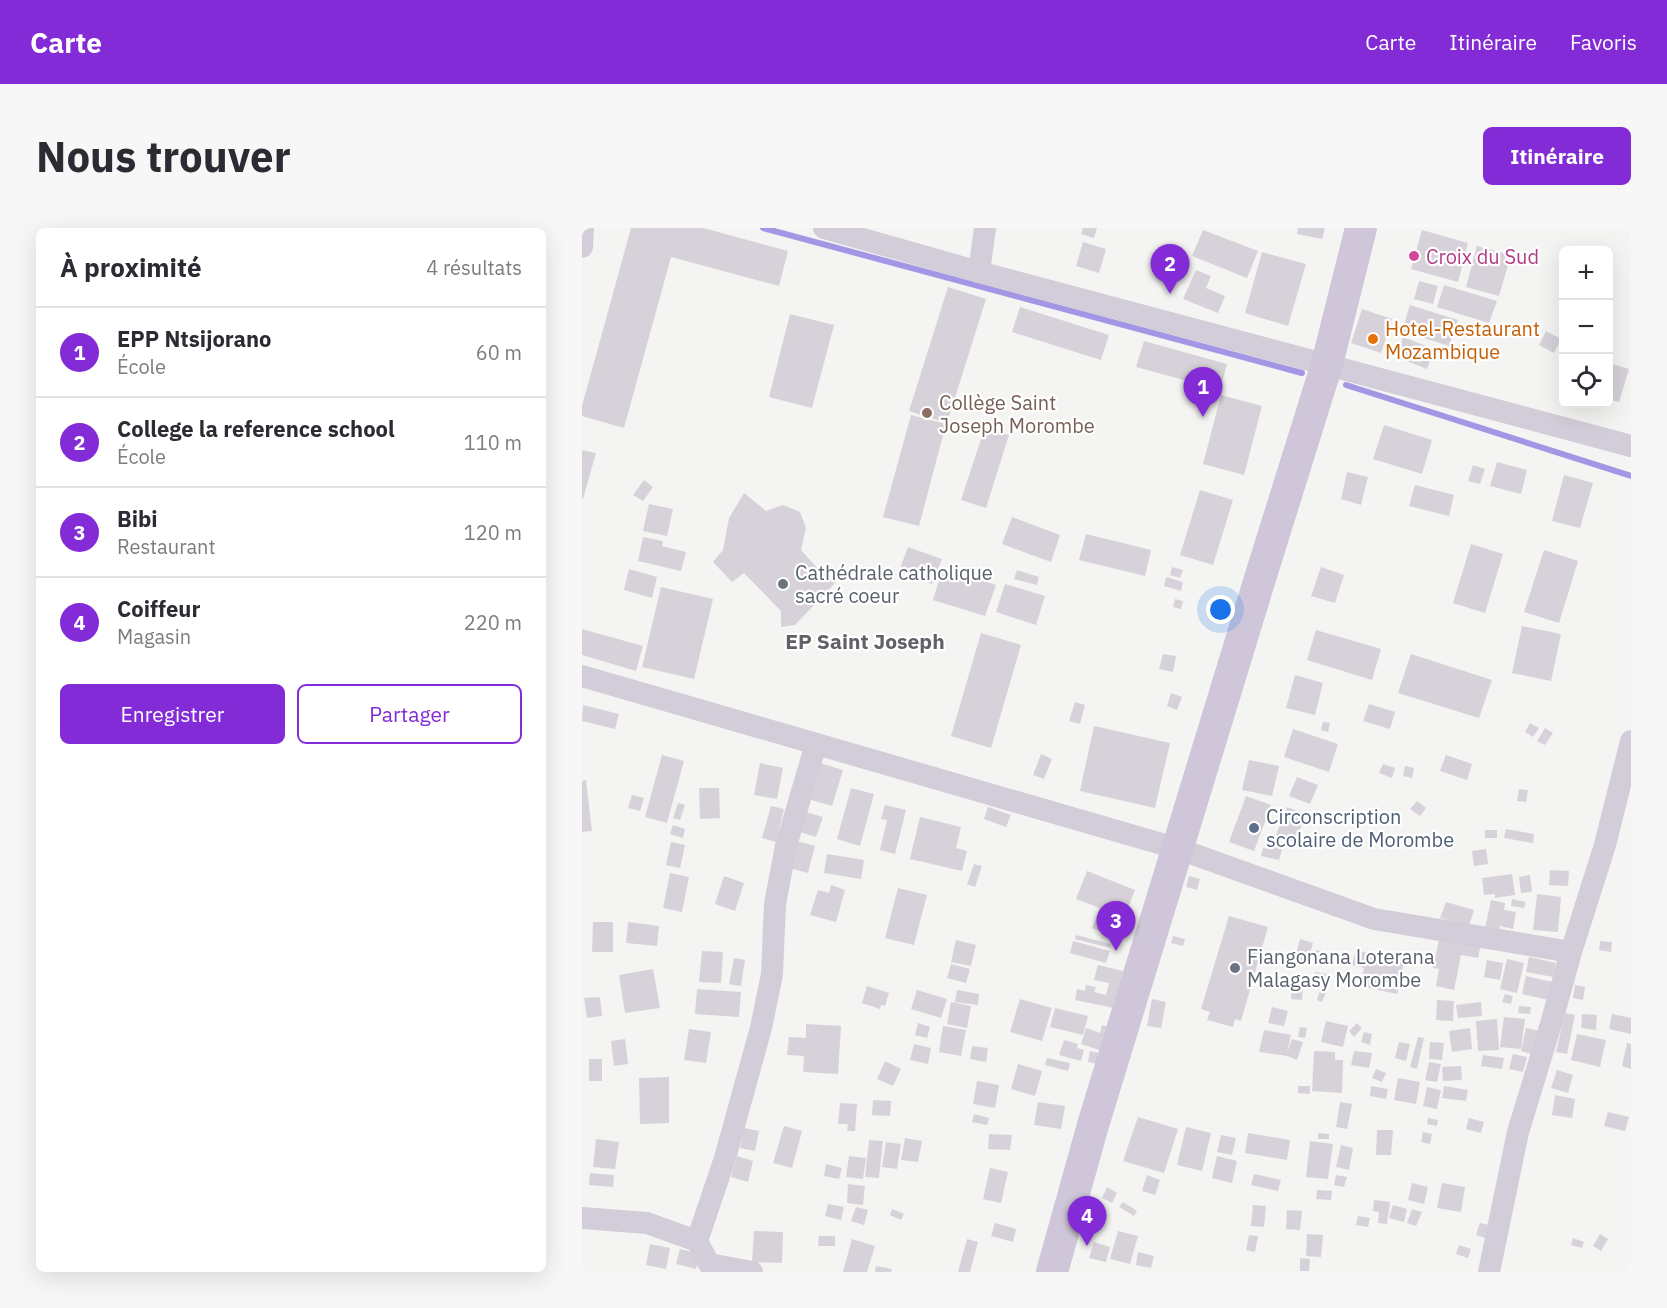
<!DOCTYPE html>
<html lang="fr">
<head>
<meta charset="utf-8">
<style>
  body { margin:0; font-family:"IBM Plex Sans",sans-serif; background:#f7f7f7; color:#2b2b33 }
  .controls { position:absolute; right:18px; top:18px; display:grid; overflow:hidden; border-radius:9px; box-shadow:0 6px 24px #0002 }
  .controls button { width:54px; height:54px; display:grid; place-items:center; padding:0; border:0; border-bottom:2px solid #e1e1e2; background:#fff; color:#2b2b33; font:30px sans-serif }
  .you { position:absolute; left:639px; top:382px; width:21px; height:21px; margin:-15px; border:4px solid #fff; border-radius:50%; background:#1a73e8; box-shadow:0 0 0 9px #1a73e833 }
  .badge { display:grid; place-items:center; width:39px; height:39px; border-radius:50%; background:#822bd6; color:#fff; font-size:20px; font-weight:700 }
  .pin { position:absolute; translate:-50% -50px; filter:drop-shadow(0 2px 3px #0008) }
  .pin::after { content:''; position:absolute; top:32px; width:21px; height:18px; background:inherit; clip-path:polygon(0 0,100% 0,50% 100%) }
  .list { margin:0; padding:0; list-style:none }
  h2 { display:flex; justify-content:space-between; align-items:center; height:78px; margin:0; padding:0 24px; font-size:26px }
  h2 small { font-size:20px; font-weight:400; color:#7c7c81 }
  .list li { display:grid; grid-template-columns:39px 1fr auto; gap:18px; align-items:center; box-sizing:border-box; height:90px; padding:0 24px; border-top:2px solid #e1e1e2 }
  .list b { display:block; font-size:22px; white-space:nowrap }
  .list p { margin:0; font-size:20px; white-space:nowrap; color:#7c7c81 }
  .list em { font-size:20px; font-style:normal; color:#7c7c81 }
  .actions { display:flex; gap:12px; padding:18px 24px }
  .actions a { flex:1; padding:14px 0; border:2px solid #822bd6; border-radius:9px; text-align:center; font-size:21px; color:#822bd6 }
  .actions .main { background:#822bd6; color:#fff }
  .icon { flex:none; width:33px; height:33px; fill:none; stroke:currentColor; stroke-width:2; stroke-linecap:round; stroke-linejoin:round }
  .map { position:relative; flex:none; width:1049px; height:1044px; overflow:hidden; border-radius:9px }
  header { display:flex; align-items:center; gap:36px; box-sizing:border-box; height:84px; padding:0 30px; background:#822bd6; color:#fff }
  header strong { font-size:28px }
  nav { display:flex; gap:33px; margin-inline-start:auto; font-size:21px }
  .intro { display:flex; align-items:center; justify-content:space-between; box-sizing:border-box; height:144px; padding:0 36px }
  h1 { margin:0; font-size:42px }
  .button { padding:15px 27px; border-radius:9px; background:#822bd6; color:#fff; font-size:21px; font-weight:700 }
  main { display:flex; gap:36px; padding:0 36px }
  aside { flex:1; background:#fff; border-radius:9px; box-shadow:0 6px 24px #0002 }
  .map>svg:first-child { display:block }
  .lines { fill:none; stroke-linecap:round; stroke-linejoin:round }
  .stream { stroke:#a397e5; stroke-width:6 }
  .building { fill:#d7d2d9 }
  .street { stroke:#d3cdda; stroke-width:22 }
  .secondary { stroke:#cfc7d9; stroke-width:32 }
  .hotel-dot { fill:#d1479c; stroke:#fff; stroke-width:2 }
  .food-dot { fill:#e8710a; stroke:#fff; stroke-width:2 }
  .education-dot { fill:#8d6e63; stroke:#fff; stroke-width:2 }
  .worship-dot { fill:#6b7280; stroke:#fff; stroke-width:2 }
  .service-dot { fill:#5c6f8a; stroke:#fff; stroke-width:2 }
  .labels { text-anchor:middle; dominant-baseline:central; stroke-width:4.5; stroke-linejoin:round; paint-order:stroke }
  .hotel-label { font-size:20px; fill:#b23c85; stroke:#fff; text-anchor:start }
  .food-label { font-size:20px; fill:#c56008; stroke:#fff; text-anchor:start }
  .education-label { font-size:20px; fill:#785e54; stroke:#fff; text-anchor:start }
  .worship-label { font-size:20px; fill:#5b616d; stroke:#fff; text-anchor:start }
  .service-label { font-size:20px; fill:#4e5e75; stroke:#fff; text-anchor:start }
  .neighbourhood-label { font-size:21px; font-weight:bold; fill:#635f66; stroke:#fff }
</style>
</head>
<body>
<header>
<strong>Carte</strong>
<nav><a>Carte</a><a>Itinéraire</a><a>Favoris</a></nav>
</header>
<div class="intro"><h1>Nous trouver</h1><a class="button">Itinéraire</a></div>
<main>
<aside>
<h2>À proximité<small>4 résultats</small></h2>
<ul class="list">
<li><span class="badge">1</span><div><b>EPP Ntsijorano</b><p>École</p></div><em>60 m</em></li>
<li><span class="badge">2</span><div><b>College la reference school</b><p>École</p></div><em>110 m</em></li>
<li><span class="badge">3</span><div><b>Bibi</b><p>Restaurant</p></div><em>120 m</em></li>
<li><span class="badge">4</span><div><b>Coiffeur</b><p>Magasin</p></div><em>220 m</em></li>
</ul>
<div class="actions"><a class="main">Enregistrer</a><a>Partager</a></div>
</aside>
<div class="map">
<svg width="1049" height="1044" viewBox="0 0 1049 1044">
  <rect width="100%" height="100%" fill="#f4f4f2"/>
  <g class="lines">
    <g class="stream">
      <polyline points="181,0 720,145"/>
      <polyline points="764,157 1049,248"/>
    </g>
  </g>
  <g class="building">
    <polygon points="49,0 121,0 206,23 197,58 89,29 42,200 0,188 0,178"/>
    <polygon points="501,0 515,0 512,10 499,6"/>
    <polygon points="716,0 743,0 740,11 715,6"/>
    <polygon points="621,2 676,23 665,50 610,28"/>
    <polygon points="840,2 886,15 876,54 829,41"/>
    <polygon points="501,14 524,21 517,45 494,38"/>
    <polygon points="895,18 929,27 917,68 884,59"/>
    <polygon points="680,24 724,36 706,98 663,85"/>
    <polygon points="614,42 629,48 624,60 643,68 636,85 601,71"/>
    <polygon points="837,53 856,58 851,76 832,71"/>
    <polygon points="862,57 915,73 907,95 855,79"/>
    <polygon points="366,59 404,71 365,195 327,183"/>
    <polygon points="828,77 876,92 867,118 820,103"/>
    <polygon points="438,79 527,107 519,132 430,104"/>
    <polygon points="780,81 810,91 799,125 769,115"/>
    <polygon points="208,86 252,97 230,180 187,169"/>
    <polygon points="964,103 979,111 972,125 957,117"/>
    <polygon points="821,109 852,121 845,141 814,129"/>
    <polygon points="562,113 645,136 638,162 554,139"/>
    <polygon points="1030,136 1047,141 1037,174 1026,171 1026,146"/>
    <polygon points="639,167 680,178 662,247 621,236"/>
    <polygon points="329,187 364,196 337,298 301,289"/>
    <polygon points="802,197 850,212 840,246 791,231"/>
    <polygon points="403,199 427,207 404,280 379,272"/>
    <polygon points="0,222 14,225 1,271 0,271"/>
    <polygon points="915,234 945,242 939,266 908,258"/>
    <polygon points="891,237 903,241 898,256 886,253"/>
    <polygon points="765,244 786,249 779,277 759,271"/>
    <polygon points="982,247 1011,255 998,300 970,293"/>
    <polygon points="62,252 71,259 61,273 51,267"/>
    <polygon points="833,257 872,267 867,288 827,278"/>
    <polygon points="618,262 651,272 631,337 598,327"/>
    <polygon points="162,265 184,283 201,277 218,284 224,300 219,322 238,343 254,347 255,353 213,397 199,399 199,383 162,345 150,354 131,334 141,322 147,290"/>
    <polygon points="67,276 91,281 85,308 61,303"/>
    <polygon points="430,289 478,307 469,334 420,316"/>
    <polygon points="504,306 569,322 563,348 497,332"/>
    <polygon points="61,309 81,313 80,318 104,324 99,343 56,333"/>
    <polygon points="889,316 921,326 903,385 871,375"/>
    <polygon points="326,319 360,331 350,356 317,343"/>
    <polygon points="962,322 996,333 977,395 942,384"/>
    <polygon points="590,339 601,342 598,350 588,347"/>
    <polygon points="739,339 762,347 753,375 729,368"/>
    <polygon points="361,340 414,357 403,388 351,372"/>
    <polygon points="47,341 75,349 70,370 42,362"/>
    <polygon points="435,342 457,349 455,357 432,351"/>
    <polygon points="584,349 601,354 599,363 582,358"/>
    <polygon points="423,356 463,368 454,397 414,384"/>
    <polygon points="79,359 131,371 112,451 60,439"/>
    <polygon points="593,371 601,373 599,381 591,379"/>
    <polygon points="940,398 979,406 969,453 930,445"/>
    <polygon points="0,401 61,418 54,443 0,427"/>
    <polygon points="734,402 799,421 790,452 725,432"/>
    <polygon points="399,405 439,417 409,520 369,508"/>
    <polygon points="581,426 594,428 591,444 577,441"/>
    <polygon points="829,426 910,452 897,490 816,465"/>
    <polygon points="713,447 741,455 733,487 704,480"/>
    <polygon points="589,465 600,469 595,482 585,478"/>
    <polygon points="493,474 503,477 498,496 487,493"/>
    <polygon points="787,476 813,484 808,501 781,493"/>
    <polygon points="1,477 37,486 33,501 0,493"/>
    <polygon points="741,494 748,495 746,504 739,502"/>
    <polygon points="948,495 957,500 951,509 943,504"/>
    <polygon points="512,498 588,515 573,580 498,563"/>
    <polygon points="963,500 971,505 963,517 955,513"/>
    <polygon points="711,501 756,516 747,544 702,529"/>
    <polygon points="459,526 470,531 462,551 451,547"/>
    <polygon points="80,527 102,533 85,595 63,589"/>
    <polygon points="864,527 890,536 885,552 858,543"/>
    <polygon points="667,532 697,538 690,568 660,562"/>
    <polygon points="178,535 201,540 195,571 172,567"/>
    <polygon points="238,535 261,542 250,578 226,571"/>
    <polygon points="801,536 813,540 810,550 797,545"/>
    <polygon points="823,538 832,540 830,550 821,548"/>
    <polygon points="715,549 736,557 728,576 707,568"/>
    <polygon points="4,552 10,603 0,604 0,553"/>
    <polygon points="117,560 137,560 138,590 118,591"/>
    <polygon points="269,560 292,566 278,618 255,611"/>
    <polygon points="937,561 946,562 944,574 935,573"/>
    <polygon points="50,567 62,570 58,583 46,580"/>
    <polygon points="664,568 689,577 672,623 647,614"/>
    <polygon points="835,573 844,580 838,588 828,581"/>
    <polygon points="96,575 103,577 98,592 91,590"/>
    <polygon points="303,577 324,582 313,626 298,622 305,592 299,591"/>
    <polygon points="189,578 202,581 194,614 180,610"/>
    <polygon points="406,579 429,587 424,599 402,591"/>
    <polygon points="705,579 724,586 713,614 694,607"/>
    <polygon points="224,584 241,589 234,609 218,604"/>
    <polygon points="338,589 379,599 374,620 385,623 380,643 328,631"/>
    <polygon points="91,597 103,601 101,610 88,606"/>
    <polygon points="924,601 952,606 951,615 922,610"/>
    <rect x="903" y="602" width="12" height="8"/>
    <polygon points="215,613 233,618 226,645 207,640"/>
    <polygon points="89,614 103,617 98,640 84,637"/>
    <polygon points="689,618 700,621 697,632 679,628 681,620 688,621"/>
    <polygon points="904,621 906,636 892,638 890,623"/>
    <polygon points="245,626 282,632 279,651 242,645"/>
    <polygon points="392,636 400,638 393,659 385,656"/>
    <polygon points="968,642 987,643 986,658 967,657"/>
    <polygon points="505,643 553,662 534,710 510,700 518,680 494,671"/>
    <polygon points="88,645 107,649 100,684 81,680"/>
    <polygon points="930,646 933,667 913,670 913,666 902,667 900,650"/>
    <polygon points="948,647 950,664 939,665 937,649"/>
    <polygon points="142,648 162,655 153,683 133,676"/>
    <polygon points="607,648 618,651 615,662 604,659"/>
    <polygon points="249,657 263,662 254,694 228,687 236,662 247,665"/>
    <polygon points="316,660 345,667 332,717 303,710"/>
    <polygon points="955,666 979,669 976,704 951,702"/>
    <polygon points="930,671 944,674 942,680 929,678"/>
    <polygon points="909,672 923,675 922,682 934,684 931,701 918,698 917,704 903,701"/>
    <polygon points="864,674 892,682 887,698 858,690"/>
    <polygon points="647,688 686,699 659,793 653,791 651,799 625,792 628,784 619,781"/>
    <polygon points="11,694 31,694 31,724 10,724"/>
    <polygon points="46,694 77,698 75,718 44,715"/>
    <polygon points="494,707 529,716 528,720 493,711"/>
    <polygon points="591,708 603,711 601,718 589,715"/>
    <polygon points="858,708 899,716 896,730 879,727 872,762 854,758 857,741 851,740"/>
    <polygon points="718,711 731,715 725,737 712,733"/>
    <polygon points="374,712 394,717 389,738 369,734"/>
    <polygon points="491,713 528,723 524,735 488,725"/>
    <polygon points="1018,713 1030,714 1029,724 1017,722"/>
    <polygon points="734,722 746,725 743,737 731,735"/>
    <polygon points="774,722 822,734 815,766 778,758 782,740 770,737"/>
    <polygon points="120,723 141,724 139,755 117,754"/>
    <polygon points="947,729 974,735 971,749 944,744"/>
    <polygon points="152,730 163,732 159,758 147,756"/>
    <polygon points="925,731 942,735 935,765 918,761"/>
    <polygon points="905,732 921,735 918,752 902,749"/>
    <polygon points="369,736 388,741 384,755 365,750"/>
    <polygon points="516,737 541,743 532,780 493,772 495,761 503,763 504,757 514,759 512,764 524,767 527,755 512,752"/>
    <polygon points="71,741 78,780 43,785 37,747"/>
    <polygon points="733,744 745,746 742,755 731,752"/>
    <polygon points="944,748 970,754 966,772 940,766"/>
    <polygon points="993,757 1003,759 1001,772 991,770"/>
    <polygon points="285,758 307,765 303,778 299,777 298,781 280,775"/>
    <polygon points="710,758 721,760 720,772 709,771"/>
    <polygon points="115,761 159,764 157,789 113,786"/>
    <polygon points="335,762 365,771 359,790 329,781"/>
    <polygon points="375,762 397,766 396,777 373,774"/>
    <polygon points="738,763 744,765 740,774 735,772"/>
    <polygon points="923,766 931,768 929,776 920,774"/>
    <polygon points="18,769 20,788 5,790 2,770"/>
    <polygon points="438,771 470,780 460,813 428,804"/>
    <polygon points="570,771 584,774 579,800 565,798"/>
    <polygon points="855,772 872,773 871,793 854,792"/>
    <polygon points="369,774 389,778 385,800 365,796"/>
    <polygon points="899,774 900,788 876,790 874,777"/>
    <polygon points="937,778 949,779 948,786 936,785"/>
    <polygon points="690,779 706,783 702,798 686,795"/>
    <polygon points="473,780 506,788 501,807 468,799"/>
    <polygon points="983,785 993,787 985,826 974,824"/>
    <polygon points="1000,786 1015,787 1014,802 999,800"/>
    <polygon points="1030,786 1049,790 1049,806 1027,801"/>
    <polygon points="922,789 943,791 939,821 918,819"/>
    <polygon points="915,791 917,822 896,823 894,793"/>
    <polygon points="744,793 766,798 761,819 739,814"/>
    <polygon points="336,795 348,799 345,810 333,807"/>
    <polygon points="775,795 780,800 772,809 767,803"/>
    <polygon points="224,796 259,798 256,846 221,844 222,828 205,827 207,809 224,810"/>
    <polygon points="520,797 527,799 523,824 499,816 504,800 518,805"/>
    <polygon points="361,798 384,802 379,828 357,824"/>
    <polygon points="718,799 725,800 723,810 716,809"/>
    <polygon points="888,800 890,821 870,824 867,803"/>
    <polygon points="944,800 958,803 952,827 939,823"/>
    <polygon points="107,801 129,804 124,835 102,832"/>
    <polygon points="682,802 709,807 705,825 710,811 721,814 715,832 705,828 677,824"/>
    <polygon points="782,804 790,806 788,817 779,814"/>
    <polygon points="995,806 1024,812 1018,839 989,832"/>
    <polygon points="836,809 842,810 835,841 828,839"/>
    <polygon points="43,811 46,836 32,838 29,813"/>
    <polygon points="482,812 496,816 495,820 502,822 499,833 477,827"/>
    <polygon points="817,814 828,816 824,833 813,830"/>
    <polygon points="848,814 862,815 860,832 847,831"/>
    <polygon points="1045,815 1049,816 1049,841 1040,838"/>
    <polygon points="332,816 349,820 346,836 328,832"/>
    <polygon points="390,818 406,820 404,834 388,831"/>
    <polygon points="508,823 527,827 524,838 506,834"/>
    <polygon points="732,823 753,824 753,832 761,832 760,865 730,863"/>
    <polygon points="772,823 790,825 787,840 769,837"/>
    <polygon points="931,826 945,829 941,844 927,841"/>
    <polygon points="901,827 922,830 920,841 899,838"/>
    <polygon points="465,830 488,835 486,843 463,837"/>
    <rect x="7" y="831" width="13" height="22"/>
    <polygon points="303,833 319,841 311,858 295,851"/>
    <polygon points="847,834 859,836 855,854 843,852"/>
    <polygon points="436,836 460,843 453,868 429,861"/>
    <polygon points="879,838 880,852 861,853 860,839"/>
    <polygon points="794,841 804,845 800,854 790,850"/>
    <polygon points="975,842 991,847 986,865 969,860"/>
    <polygon points="87,849 87,895 58,896 57,850"/>
    <polygon points="816,850 838,854 834,876 812,872"/>
    <polygon points="395,853 417,857 413,880 391,876"/>
    <polygon points="716,858 728,858 728,866 716,865"/>
    <polygon points="789,858 806,861 804,871 788,868"/>
    <polygon points="862,858 886,862 884,873 860,870"/>
    <polygon points="845,859 859,862 855,881 841,878"/>
    <polygon points="973,867 993,871 990,890 970,887"/>
    <polygon points="291,872 309,873 308,888 290,887"/>
    <polygon points="456,874 483,878 479,901 452,897"/>
    <polygon points="758,874 770,876 765,901 754,899"/>
    <polygon points="258,875 275,876 273,903 265,903 266,896 256,896"/>
    <polygon points="1026,884 1047,889 1043,903 1022,898"/>
    <polygon points="392,886 407,890 405,897 390,894"/>
    <polygon points="556,889 596,901 582,945 541,933"/>
    <polygon points="846,890 856,892 855,898 845,896"/>
    <polygon points="887,890 902,894 899,905 884,901"/>
    <polygon points="202,898 220,903 210,940 191,935"/>
    <polygon points="604,899 629,905 620,943 595,937"/>
    <polygon points="162,900 177,903 173,923 158,920"/>
    <polygon points="795,902 811,902 809,927 794,927"/>
    <polygon points="841,904 850,906 848,916 839,914"/>
    <polygon points="666,905 708,912 705,932 663,925"/>
    <polygon points="736,905 747,906 747,911 736,911"/>
    <polygon points="407,906 430,907 428,922 406,921"/>
    <polygon points="639,907 654,910 650,927 635,924"/>
    <polygon points="323,910 340,913 336,934 319,932"/>
    <polygon points="14,911 37,914 33,941 11,939"/>
    <polygon points="287,912 301,913 297,950 283,949"/>
    <polygon points="728,913 751,916 746,951 724,949"/>
    <polygon points="304,914 319,916 315,941 300,939"/>
    <polygon points="759,917 771,920 767,942 754,939"/>
    <polygon points="155,928 171,933 166,954 149,949"/>
    <polygon points="267,928 284,930 281,951 264,949"/>
    <polygon points="635,928 655,933 650,955 630,950"/>
    <polygon points="244,936 260,940 257,951 242,948"/>
    <polygon points="408,940 426,944 419,975 401,971"/>
    <polygon points="8,945 32,947 31,959 7,957"/>
    <polygon points="672,946 699,952 696,963 669,957"/>
    <polygon points="565,947 578,952 573,967 560,963"/>
    <polygon points="754,947 765,949 762,959 752,957"/>
    <polygon points="830,955 846,959 842,976 826,972"/>
    <polygon points="860,955 883,959 879,984 855,980"/>
    <polygon points="266,956 283,958 281,977 265,975"/>
    <polygon points="525,959 535,965 530,975 520,970"/>
    <polygon points="735,962 750,963 749,972 734,971"/>
    <polygon points="792,972 808,974 805,996 796,995 797,984 791,983"/>
    <polygon points="541,974 555,983 552,988 537,979"/>
    <polygon points="246,976 262,979 259,992 243,988"/>
    <polygon points="671,977 684,978 682,999 669,998"/>
    <polygon points="811,977 825,981 822,994 807,990"/>
    <polygon points="274,979 286,982 282,997 269,993"/>
    <polygon points="310,981 322,986 319,992 308,987"/>
    <polygon points="830,981 840,984 834,998 825,995"/>
    <polygon points="705,982 720,983 718,1002 704,1001"/>
    <polygon points="776,988 788,990 786,999 774,997"/>
    <polygon points="413,995 434,1001 431,1014 409,1008"/>
    <polygon points="898,995 907,997 903,1010 894,1007"/>
    <polygon points="172,1003 201,1004 200,1035 170,1034"/>
    <polygon points="536,1003 556,1008 548,1036 528,1031"/>
    <polygon points="725,1006 741,1007 739,1029 724,1028"/>
    <polygon points="1018,1006 1026,1011 1019,1023 1011,1018"/>
    <polygon points="667,1007 676,1008 673,1024 664,1022"/>
    <polygon points="237,1008 253,1008 253,1018 236,1018"/>
    <polygon points="991,1010 1002,1014 1000,1020 989,1017"/>
    <polygon points="270,1011 293,1018 285,1044 261,1044"/>
    <polygon points="385,1011 396,1014 388,1044 376,1044"/>
    <polygon points="512,1014 528,1019 524,1034 507,1030"/>
    <polygon points="68,1016 88,1020 84,1041 64,1037"/>
    <polygon points="877,1017 889,1021 886,1030 874,1026"/>
    <polygon points="98,1021 118,1026 114,1041 94,1036"/>
    <polygon points="556,1024 572,1028 569,1040 554,1037"/>
    <polygon points="718,1030 728,1031 727,1043 718,1043"/>
    <polygon points="294,1038 310,1041 309,1044 293,1044"/>
  </g>
  <g class="lines">
    <g class="street">
      <polyline points="242,0 397,44 1049,218"/>
      <polyline points="0,19 1,0"/>
      <polyline points="397,44 403,0"/>
      <polyline points="0,448 597,621 792,691 989,724"/>
      <polyline points="0,990 65,995 115,1013 143,930 179,800 190,746 193,676 204,618 234,516"/>
      <polyline points="115,1013 127,1036 170,1044"/>
      <polyline points="907,1044 936,904 969,796 989,724 1023,617 1049,513"/>
    </g>
    <polyline class="secondary" points="470,1044 511,897 680,344 745,136 779,0"/>
  </g>
  <circle class="hotel-dot" cx="832" cy="28" r="6"/>
  <circle class="food-dot" cx="791" cy="111" r="6"/>
  <circle class="education-dot" cx="345" cy="185" r="6"/>
  <g class="worship-dot">
    <circle cx="201" cy="356" r="6"/>
    <circle cx="653" cy="740" r="6"/>
  </g>
  <circle class="service-dot" cx="672" cy="600" r="6"/>
  <g class="labels">
    <g class="hotel-label">
      <text x="844" y="28">Croix du Sud</text>
    </g>
    <g class="food-label">
      <text x="803" y="100">Hotel-Restaurant<tspan x="803" dy="23">Mozambique</tspan></text>
    </g>
    <g class="education-label">
      <text x="357" y="174">Collège Saint<tspan x="357" dy="23">Joseph Morombe</tspan></text>
    </g>
    <g class="worship-label">
      <text x="213" y="344">Cathédrale catholique<tspan x="213" dy="23">sacré coeur</tspan></text>
      <text x="665" y="728">Fiangonana Loterana<tspan x="665" dy="23">Malagasy Morombe</tspan></text>
    </g>
    <g class="service-label">
      <text x="684" y="588">Circonscription<tspan x="684" dy="23">scolaire de Morombe</tspan></text>
    </g>
    <g class="neighbourhood-label">
      <text x="283" y="413">EP Saint Joseph</text>
    </g>
  </g>
</svg>
<div class="controls">
<button>+</button>
<button>−</button>
<button><svg class="icon" aria-label="locate" viewBox="0 0 24 24"><circle cx="12" cy="12" r="6"/><path d="M12 2v4M12 18v4M2 12h4M18 12h4"/></svg></button>
</div>
<div class="you"></div>
<div class="pin badge" style="left:621px;top:189px">1</div>
<div class="pin badge" style="left:588px;top:66px">2</div>
<div class="pin badge" style="left:534px;top:723px">3</div>
<div class="pin badge" style="left:505px;top:1018px">4</div>
</div>
</main>
</body>
</html>
